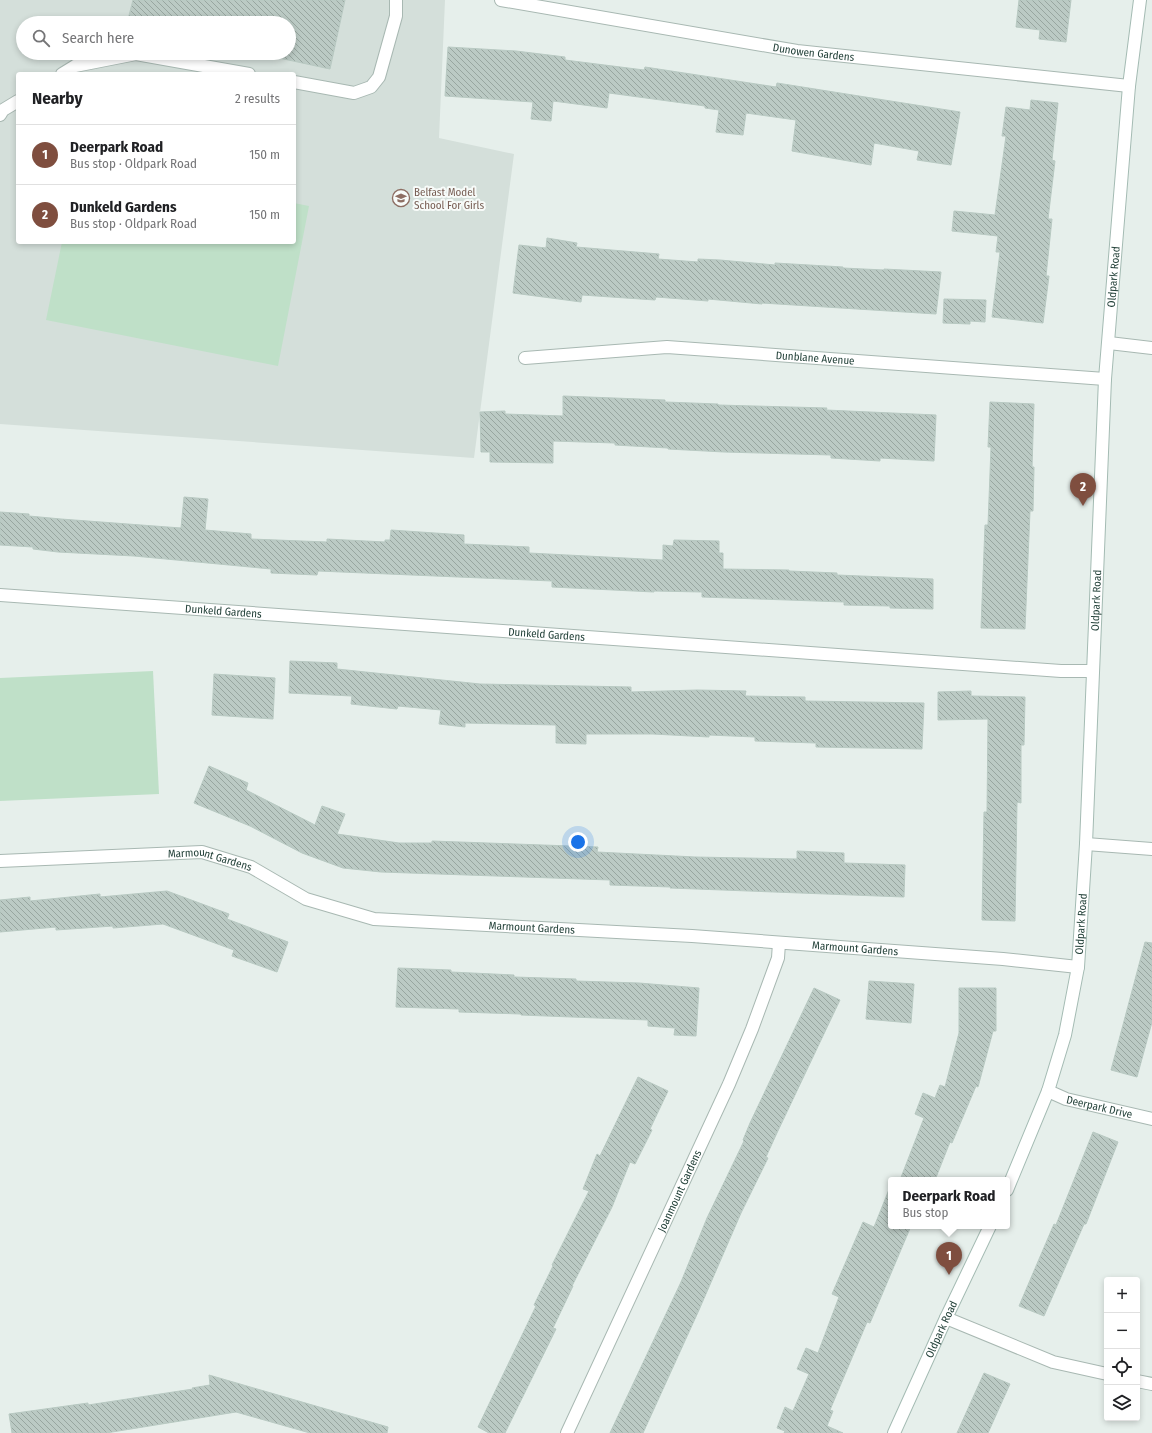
<!DOCTYPE html>
<html lang="en">
<head>
<meta charset="utf-8">
<style>
  body { margin:0; font-family:"Fira Sans Condensed",sans-serif; background:#f2f2f2; color:#202124 }
  .controls { position:absolute; right:12px; bottom:12px; display:grid; overflow:hidden; border-radius:4px; box-shadow:0 2px 6px #0003 }
  .controls button { width:36px; height:36px; display:grid; place-items:center; padding:0; border:0; border-bottom:1px solid #e0e0e0; background:#fff; color:#202124; font:20px sans-serif }
  .you { position:absolute; left:578px; top:842px; width:14px; height:14px; margin:-10px; border:3px solid #fff; border-radius:50%; background:#1a73e8; box-shadow:0 0 0 6px #1a73e833 }
  .badge { display:grid; place-items:center; width:26px; height:26px; border-radius:50%; background:#7f4e3f; color:#fff; font-size:13px; font-weight:700 }
  .pin { position:absolute; translate:-50% -33px; filter:drop-shadow(0 1px 2px #0008) }
  .pin::after { content:''; position:absolute; top:21px; width:14px; height:12px; background:inherit; clip-path:polygon(0 0,100% 0,50% 100%) }
  .popup { position:absolute; left:888px; top:1177px; width:122px; height:52px; box-sizing:border-box; display:grid; place-content:center; border-radius:4px; background:#fff; filter:drop-shadow(0 1px 3px #0005); font-size:13px; white-space:nowrap; color:#757577 }
  .popup b { font-size:15px; color:#202124 }
  .popup::after { content:''; position:absolute; left:50%; top:100%; margin-left:-8px; border:8px solid transparent; border-top-color:#fff }
  .list { margin:0; padding:0; list-style:none }
  h2 { display:flex; justify-content:space-between; align-items:center; height:52px; margin:0; padding:0 16px; font-size:17px }
  h2 small { font-size:13px; font-weight:400; color:#757577 }
  .list li { display:grid; grid-template-columns:26px 1fr auto; gap:12px; align-items:center; box-sizing:border-box; height:60px; padding:0 16px; border-top:1px solid #e0e0e0 }
  .list b { display:block; font-size:15px; white-space:nowrap }
  .list p { margin:0; font-size:13px; white-space:nowrap; color:#757577 }
  .list em { font-size:13px; font-style:normal; color:#757577 }
  .icon { flex:none; width:22px; height:22px; fill:none; stroke:currentColor; stroke-width:2; stroke-linecap:round; stroke-linejoin:round }
  .map { position:relative; flex:none; width:1152px; height:1433px; overflow:hidden }
  .search { position:absolute; background:#fff; box-shadow:0 2px 6px #0003; left:16px; top:16px; width:280px; height:44px; display:flex; align-items:center; gap:10px; box-sizing:border-box; padding:0 14px; border-radius:22px; color:#757577; font-size:15px }
  .panel { position:absolute; background:#fff; box-shadow:0 2px 6px #0003; left:16px; top:72px; width:280px; height:172px; border-radius:4px }
  .map>svg:first-child { display:block }
  .built { fill:#d4dfda; fill-rule:evenodd }
  .pitch { fill:#bfe0c8 }
  .building { fill:url(#building-back-hatch); stroke:#b8c9c2 }
  .lines { fill:none; stroke-linecap:round; stroke-linejoin:round }
  .service-casing { stroke:#a8b8b2; stroke-width:14 }
  .minor-casing { stroke:#a8b8b2; stroke-width:14 }
  .secondary-casing { stroke:#a4bbb3; stroke-width:14 }
  .service { stroke:#fff; stroke-width:12 }
  .minor { stroke:#fff; stroke-width:12 }
  .secondary { stroke:#fff; stroke-width:12 }
  .labels { text-anchor:middle; dominant-baseline:central; stroke-width:4; stroke-linejoin:round; paint-order:stroke }
  .street-label { font-size:11px; fill:#24423a; stroke:#f7fbf9 }
  .education-label { font-size:11px; fill:#785e54; stroke:#f7fbf9; text-anchor:start }
</style>
</head>
<body>
<div class="map">
<svg width="1152" height="1433" viewBox="0 0 1152 1433">
  <defs>
    <pattern id="building-back-hatch" width="6" height="6" patternUnits="userSpaceOnUse"><rect width="6" height="6" fill="#bbcac4"/><path d="M-1 5l2 2M0 0l6 6M5-1l2 2" fill="none" stroke="#98a6a0"/></pattern>
  </defs>
  <rect width="100%" height="100%" fill="#e6efeb"/>
  <path class="built" d="M0 0H445L439 138 514 154 474 458 0 424ZM23 23H289V53H23ZM18 74H294V242H18Z"/>
  <g class="pitch">
    <polygon points="294,203 309,206 278,366 46,320 62,242 294,242"/>
    <polygon points="153,671 159,794 0,801 0,678"/>
  </g>
  <g class="building">
    <polygon points="133,0 345,0 330,69 256,53 289,53 289,23 127,23"/>
    <polygon points="1019,0 1071,0 1066,42 1039,39 1040,30 1016,27"/>
    <polygon points="448,47 516,51 565,57 565,60 644,70 645,67 776,87 777,83 960,112 951,165 917,160 919,151 874,143 871,165 792,151 796,120 746,113 743,135 716,132 719,110 705,108 705,106 609,93 607,108 553,101 551,121 531,119 533,102 445,96"/>
    <polygon points="1031,100 1058,103 1052,160 1055,161 1048,219 1052,219 1046,276 1049,276 1043,323 992,317 1000,252 996,252 998,236 952,231 954,211 995,215 1006,136 1002,136 1006,107 1030,110"/>
    <polygon points="547,238 577,243 576,247 659,254 658,259 698,262 698,259 720,260 775,265 775,263 843,267 843,268 884,270 884,269 941,272 936,314 762,303 762,304 708,299 708,301 656,297 655,300 582,295 581,302 513,293 519,245 546,248"/>
    <polygon points="944,299 986,300 985,322 970,321 970,324 943,323"/>
    <polygon points="563,396 665,400 665,402 718,404 718,405 827,408 826,410 936,415 934,461 880,458 880,461 831,458 831,455 724,452 668,449 668,448 615,445 615,443 553,441 553,463 490,462 490,452 481,452 480,412 505,411 505,414 563,416"/>
    <polygon points="990,402 1034,404 1032,467 1034,467 1033,511 1030,511 1025,629 981,628 985,525 988,525 991,447 988,447"/>
    <polygon points="184,497 208,499 205,530 251,534 251,539 327,542 327,539 385,542 385,540 390,540 391,530 464,535 464,544 529,547 529,553 663,560 663,545 673,546 674,540 719,541 719,553 723,553 723,569 789,570 789,571 837,573 837,575 933,579 933,609 890,608 890,606 844,605 844,602 702,597 702,592 654,591 654,592 552,587 552,581 318,571 317,575 271,573 271,569 134,556 58,552 33,549 33,547 0,545 0,512 29,514 29,516 61,519 181,528"/>
    <polygon points="290,661 337,663 337,669 480,684 631,687 631,692 697,690 746,691 745,696 805,697 805,701 924,703 922,749 816,747 816,743 755,741 755,737 709,735 709,737 653,734 586,734 586,744 556,743 556,725 465,723 465,727 439,724 441,710 398,706 397,709 351,704 352,696 289,693"/>
    <polygon points="214,674 275,678 273,719 212,715"/>
    <polygon points="971,691 971,696 1025,697 1024,745 1021,745 1021,803 1017,802 1015,921 982,920 984,812 987,812 988,719 938,720 938,692"/>
    <polygon points="209,766 248,783 246,790 315,825 322,806 345,814 337,834 399,843 432,843 432,841 598,847 597,852 695,857 797,859 797,851 844,853 844,863 905,865 904,897 670,888 671,887 610,885 610,880 381,872 343,868 302,853 250,826 194,803"/>
    <polygon points="167,891 229,914 227,919 288,942 277,972 232,956 234,950 163,924 113,928 113,926 56,930 56,927 0,932 0,900 30,897 30,901 100,894 100,897"/>
    <polygon points="1145,942 1152,943 1152,1022 1137,1077 1111,1070"/>
    <polygon points="398,968 451,970 451,972 514,975 514,977 576,979 576,981 639,983 699,988 696,1036 674,1035 675,1028 648,1026 648,1020 521,1015 521,1014 459,1012 459,1009 396,1007"/>
    <polygon points="869,981 914,984 911,1023 866,1019"/>
    <polygon points="814,988 840,1000 776,1135 766,1157 768,1158 741,1213 699,1310 643,1433 610,1433 681,1282 707,1218 744,1141 743,1140 750,1123"/>
    <polygon points="959,988 996,988 996,1031 993,1031 978,1087 976,1086 952,1143 950,1142 935,1180 900,1180 924,1118 915,1114 923,1093 935,1098 940,1085 945,1087 959,1033"/>
    <polygon points="638,1077 668,1091 650,1129 652,1130 635,1164 630,1162 612,1207 572,1286 573,1286 553,1328 556,1329 505,1433 489,1433 478,1427 536,1306 534,1305 553,1266 552,1265 589,1191 583,1189 597,1154 600,1156"/>
    <polygon points="1093,1132 1118,1142 1086,1224 1084,1224 1044,1316 1019,1306 1054,1224 1056,1225"/>
    <polygon points="890,1187 891,1226 911,1226 870,1323 867,1322 830,1410 833,1411 827,1426 843,1433 784,1433 785,1431 777,1428 785,1407 793,1411 809,1374 797,1369 806,1348 818,1353 839,1297 832,1294 863,1222 874,1227"/>
    <polygon points="984,1373 1010,1384 988,1433 957,1433"/>
    <polygon points="209,1375 388,1427 387,1433 310,1433 236,1412 106,1433 12,1433 9,1414 88,1403 88,1405 193,1389 192,1388 210,1385"/>
  </g>
  <g class="lines">
    <g class="service-casing">
      <g id="service">
        <polyline points="62,74 75,66 136,54 249,74"/>
        <polyline points="294,82 354,93 371,87 379,77 396,16 396,0"/>
        <polyline points="0,115 3,110 18,101"/>
      </g>
    </g>
    <g class="minor-casing">
      <g id="minor">
        <path id="s1" d="M501 0 797 51 1129 86"/>
        <polyline points="1109,343 1152,348"/>
        <path id="s2" d="M525 358 667 347 1105 379"/>
        <path id="s3" d="M0 595 1061 671H1093"/>
        <polyline points="1086,844 1152,849"/>
        <path id="s4" d="M0 861 202 852 251 867 306 899 374 919 692 936 1003 959 1078 967"/>
        <path id="s5" d="M1048 1091 1066 1099 1152 1119"/>
        <polyline points="946,1318 1053,1362 1107,1374"/>
        <polyline points="1137,1381 1152,1384"/>
        <path id="s6" d="M567 1433 729 1084 752 1029 778 958 779 943"/>
      </g>
    </g>
    <g class="secondary-casing">
      <g id="secondary">
        <path id="s7" d="M1007 1190 1048 1091 1065 1035 1078 967 1086 844 1105 379 1129 86 1140 0"/>
        <path id="s8" d="M894 1433 946 1318 990 1226"/>
      </g>
    </g>
    <use href="#service" class="service"/>
    <use href="#minor" class="minor"/>
    <use href="#secondary" class="secondary"/>
  </g>
  <defs>
    <g id="school-ring" transform="scale(0.9)"><circle r="9.5" fill="#f7fbf9" stroke="#8d6e63" stroke-width="1.5"/><path d="M0-5L7-2L0 1L-7-2ZM-4 1L0 2.5L4 1V4Q0 6-4 4Z" fill="#8d6e63"/></g>
  </defs>
  <g fill-rule="evenodd">
    <use href="#school-ring" x="401" y="198"/>
  </g>
  <g class="labels">
    <g class="street-label">
      <text stroke="none"><textPath href="#s1" startOffset="317">Dunowen Gardens</textPath></text>
      <text stroke="none"><textPath href="#s7" startOffset="926">Oldpark Road</textPath></text>
      <text stroke="none"><textPath href="#s2" startOffset="291">Dunblane Avenue</textPath></text>
      <text stroke="none"><textPath href="#s7" startOffset="602">Oldpark Road</textPath></text>
      <text stroke="none"><textPath href="#s3" startOffset="224">Dunkeld Gardens</textPath></text>
      <text stroke="none"><textPath href="#s3" startOffset="548">Dunkeld Gardens</textPath></text>
      <text stroke="none"><textPath href="#s4" startOffset="211">Marmount Gardens</textPath></text>
      <text stroke="none"><textPath href="#s7" startOffset="278">Oldpark Road</textPath></text>
      <text stroke="none"><textPath href="#s4" startOffset="546">Marmount Gardens</textPath></text>
      <text stroke="none"><textPath href="#s4" startOffset="870">Marmount Gardens</textPath></text>
      <text stroke="none"><textPath href="#s5" startOffset="54">Deerpark Drive</textPath></text>
      <text stroke="none"><textPath href="#s6" startOffset="267">Joanmount Gardens</textPath></text>
      <text stroke="none"><textPath href="#s8" startOffset="114">Oldpark Road</textPath></text>
    </g>
    <g class="education-label">
      <text x="414" y="192">Belfast Model<tspan x="414" dy="13">School For Girls</tspan></text>
    </g>
  </g>
</svg>
<div class="controls">
<button>+</button>
<button>−</button>
<button><svg class="icon" aria-label="locate" viewBox="0 0 24 24"><circle cx="12" cy="12" r="6"/><path d="M12 2v4M12 18v4M2 12h4M18 12h4"/></svg></button>
<button><svg class="icon" aria-label="layers" viewBox="0 0 24 24"><path d="M12 4l9 5-9 5-9-5zM3 14l9 5 9-5"/></svg></button>
</div>
<div class="you"></div>
<div class="pin badge" style="left:949px;top:1275px">1</div>
<div class="popup"><b>Deerpark Road</b>Bus stop</div>
<div class="pin badge" style="left:1083px;top:506px">2</div>
<div class="search"><svg class="icon" aria-label="search" viewBox="0 0 24 24"><circle cx="10" cy="10" r="6"/><path d="M15 15l6 6"/></svg>Search here</div>
<section class="panel">
<h2>Nearby<small>2 results</small></h2>
<ul class="list">
<li><span class="badge">1</span><div><b>Deerpark Road</b><p>Bus stop · Oldpark Road</p></div><em>150 m</em></li>
<li><span class="badge">2</span><div><b>Dunkeld Gardens</b><p>Bus stop · Oldpark Road</p></div><em>150 m</em></li>
</ul>
</section>
</div>
</body>
</html>
